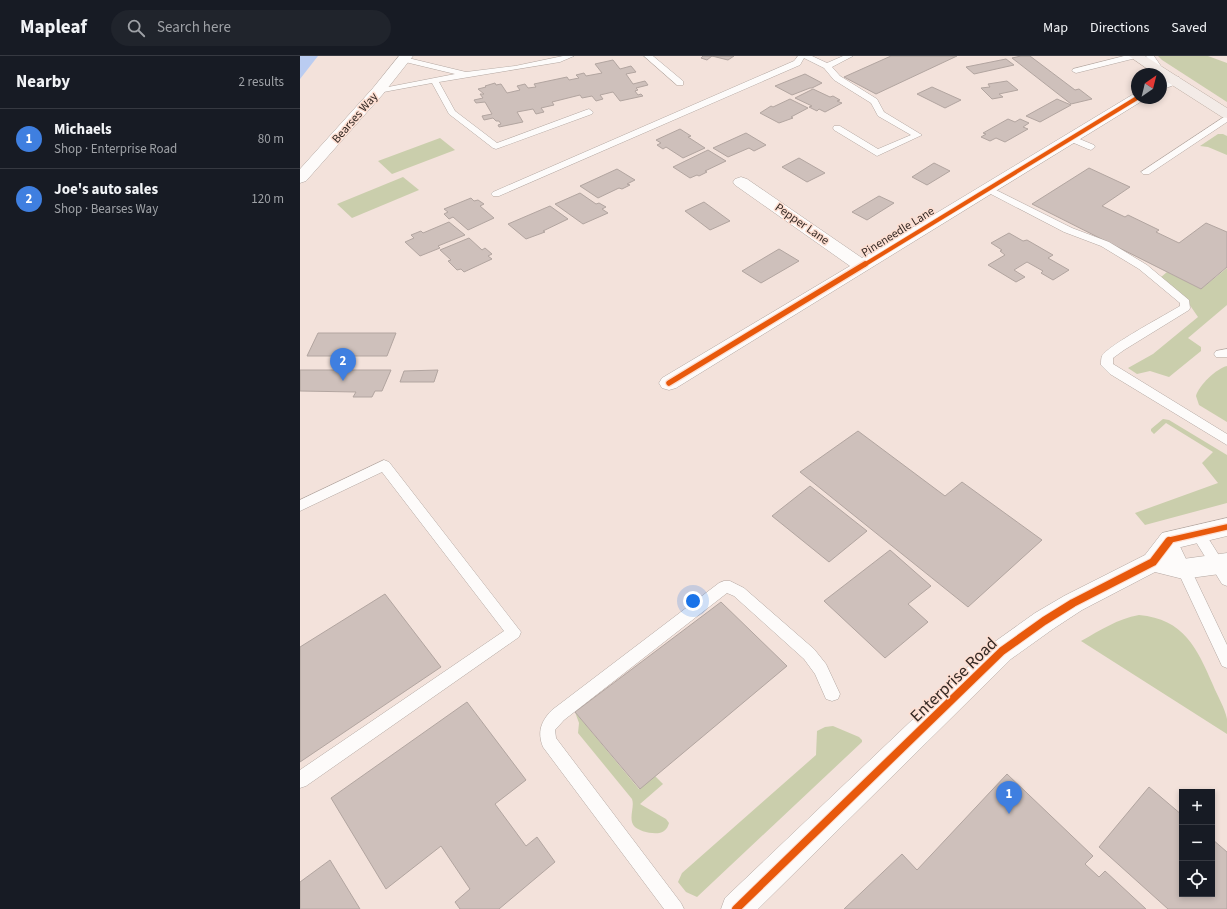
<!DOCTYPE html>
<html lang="en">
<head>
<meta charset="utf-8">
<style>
  body { margin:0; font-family:"Source Sans 3",sans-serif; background:#20242c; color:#f1f3f6 }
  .controls { position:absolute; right:12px; bottom:12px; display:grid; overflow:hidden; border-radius:0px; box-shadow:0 2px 6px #0003 }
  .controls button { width:36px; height:36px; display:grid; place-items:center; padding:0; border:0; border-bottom:1px solid #363941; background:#171b24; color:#f1f3f6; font:20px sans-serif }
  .compass { position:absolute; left:831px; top:12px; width:36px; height:36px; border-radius:50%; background:#171b24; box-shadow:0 2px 6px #0003; rotate:35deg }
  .you { position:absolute; left:393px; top:545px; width:14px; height:14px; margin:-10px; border:3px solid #fff; border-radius:50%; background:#1a73e8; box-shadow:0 0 0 6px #1a73e833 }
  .badge { display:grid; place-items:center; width:26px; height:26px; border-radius:50%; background:#0f766e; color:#fff; font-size:13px; font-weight:700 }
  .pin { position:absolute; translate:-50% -33px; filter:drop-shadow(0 1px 2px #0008) }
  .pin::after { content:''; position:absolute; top:21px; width:14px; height:12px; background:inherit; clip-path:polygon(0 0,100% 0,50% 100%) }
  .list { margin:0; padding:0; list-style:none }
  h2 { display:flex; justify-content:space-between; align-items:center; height:52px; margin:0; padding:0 16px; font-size:17px }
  h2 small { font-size:13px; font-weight:400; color:#9ea1a6 }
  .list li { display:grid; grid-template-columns:26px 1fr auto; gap:12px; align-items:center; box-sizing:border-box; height:60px; padding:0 16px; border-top:1px solid #363941 }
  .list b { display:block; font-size:15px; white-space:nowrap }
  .list p { margin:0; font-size:13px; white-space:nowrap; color:#9ea1a6 }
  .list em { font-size:13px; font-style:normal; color:#9ea1a6 }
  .icon { flex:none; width:22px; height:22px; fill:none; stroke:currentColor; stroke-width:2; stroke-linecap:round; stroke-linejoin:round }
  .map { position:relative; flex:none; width:927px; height:853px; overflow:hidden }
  header { display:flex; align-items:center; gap:24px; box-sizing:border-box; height:56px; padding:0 20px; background:#171b24; border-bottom:1px solid #363941 }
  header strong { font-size:19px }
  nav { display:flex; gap:22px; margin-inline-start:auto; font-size:14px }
  .search { width:280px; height:36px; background:#20242c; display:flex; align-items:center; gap:10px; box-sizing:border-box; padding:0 14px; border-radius:22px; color:#9ea1a6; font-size:15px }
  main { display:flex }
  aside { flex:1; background:#171b24 }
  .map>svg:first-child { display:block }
  .green { fill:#caceac }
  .water { fill:#baccf1 }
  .building { fill:#cec0bb; stroke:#b2a5a0 }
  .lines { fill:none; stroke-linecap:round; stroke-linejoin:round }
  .service-casing { stroke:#b3a7a1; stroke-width:1 }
  .minor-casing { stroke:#b3a7a1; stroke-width:1 }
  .secondary-casing { stroke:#b3a7a1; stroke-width:1 }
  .primary-casing { stroke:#bfafa5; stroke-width:1 }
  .service { fill:#fdfbfa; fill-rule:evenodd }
  .minor { fill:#fdfbfa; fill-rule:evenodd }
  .secondary { fill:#fdfbfa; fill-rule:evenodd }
  .primary { fill:#f3ebe7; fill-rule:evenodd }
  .cycleway-far2-casing { stroke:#fdded1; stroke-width:5.5 }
  .cycleway-far1-casing { stroke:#fdded1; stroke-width:8 }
  .cycleway-casing { stroke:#fdded1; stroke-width:10 }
  .cycleway-far2 { stroke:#e8590c; stroke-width:4 }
  .cycleway-far1 { stroke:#e8590c; stroke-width:5.5 }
  .cycleway { stroke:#e8590c; stroke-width:8 }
  .labels { text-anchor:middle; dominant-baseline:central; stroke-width:3; stroke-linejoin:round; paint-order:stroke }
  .far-street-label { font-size:12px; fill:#332823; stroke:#fdded1 }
  .near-street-label { font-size:17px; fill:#332823; stroke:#fdded1 }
</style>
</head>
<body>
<header>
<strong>Mapleaf</strong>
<div class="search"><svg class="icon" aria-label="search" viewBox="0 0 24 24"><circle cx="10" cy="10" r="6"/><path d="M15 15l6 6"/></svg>Search here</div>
<nav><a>Map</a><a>Directions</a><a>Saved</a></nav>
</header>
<main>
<aside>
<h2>Nearby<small>2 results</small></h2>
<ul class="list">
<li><span class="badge" style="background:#3f7fe0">1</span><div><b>Michaels</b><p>Shop · Enterprise Road</p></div><em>80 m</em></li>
<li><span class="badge" style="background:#3f7fe0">2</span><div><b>Joe's auto sales</b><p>Shop · Bearses Way</p></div><em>120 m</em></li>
</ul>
</aside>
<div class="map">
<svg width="927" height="853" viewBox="0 0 927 853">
  <rect width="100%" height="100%" fill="#f3e2db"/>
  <g class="green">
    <polygon points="858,0 908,0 927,7 927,46 862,4"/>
    <polygon points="918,78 923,78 927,80 927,99 908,91 900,90"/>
    <polygon points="140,82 155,94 92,118 78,105"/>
    <polygon points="103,121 119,134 52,162 37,148"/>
    <polygon points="927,212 927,249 888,282 901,291 901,295 869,321 850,315 837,318 828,312 853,298 898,261 885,242 860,222 867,216 901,233"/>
    <path d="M927 310V366L899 349 896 340C898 330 917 312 927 310Z"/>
    <polygon points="863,363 869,364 927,399 927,447 845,469 835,457 918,427 902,407 913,396 866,367 854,378 851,375 851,373"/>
    <path d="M839 559C884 563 897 592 913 629 917 639 925 652 927 663 927 668 927 673 927 678L781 585C801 574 817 563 839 559Z"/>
    <path d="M275 656 339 733 355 720 363 728 340 748 366 763 369 767C368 770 367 773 364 775 358 780 339 776 334 770 328 762 335 751 332 743L278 677 279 667Z"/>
    <polygon points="533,670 559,681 562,684 562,686 397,841 386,836 378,826 382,817 516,699 517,675 525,671"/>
  </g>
  <polygon class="water" points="0,0 18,0 0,23"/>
  <g class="building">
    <polygon points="403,0 434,0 428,4 412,0 407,4 401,2"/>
    <polygon points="591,0 657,0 576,38 544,21"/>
    <polygon points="721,0 730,0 775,34 779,33 792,43 771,48 712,2"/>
    <polygon points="706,3 714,9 674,18 666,11"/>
    <polygon points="313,4 320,13 331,10 336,16 326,18 333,28 345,25 348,29 336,32 338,34 335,35 338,39 341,38 343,40 320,45 313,36 300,39 303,43 296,45 292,40 282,42 280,39 252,46 254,49 241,52 244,56 236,58 233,53 217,56 223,66 199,71 198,69 201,68 199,65 196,65 193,62 184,64 182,60 192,58 185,46 176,47 174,44 183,42 180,38 184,38 178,33 186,31 185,30 195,27 196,29 201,28 207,37 220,34 217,30 225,28 228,32 236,31 234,28 267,21 269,24 279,22 276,19 284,17 286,20 302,17 295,8"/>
    <polygon points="505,18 522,27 512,32 510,32 492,39 475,30"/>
    <polygon points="707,25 718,34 699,38 703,41 692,43 681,32 690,31 688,28"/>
    <polygon points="632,31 661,44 645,52 617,38"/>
    <polygon points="513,33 530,41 533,40 540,44 537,45 542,47 525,56 519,53 517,55 509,51 512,50 495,42"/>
    <polygon points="490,43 508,52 491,61 493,62 479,67 460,57 471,50 473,51"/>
    <polygon points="757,43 771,49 740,66 726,60"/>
    <polygon points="708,63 715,66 720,63 729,67 723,71 728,73 705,86 696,82 690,85 681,81 686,78 683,77"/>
    <polygon points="380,73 391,80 388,81 405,92 383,102 366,91 363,93 357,89 361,87 356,84"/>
    <polygon points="446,77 466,89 454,95 449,92 428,101 413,92"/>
    <polygon points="408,94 426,105 405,115 407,116 399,120 397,119 390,122 373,111"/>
    <polygon points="499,102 525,117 507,126 482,111"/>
    <polygon points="634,107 650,115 627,129 612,121"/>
    <polygon points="789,112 830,131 802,150 825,161 828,159 859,174 856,176 879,187 906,167 927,176 927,211 901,233 732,148"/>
    <polygon points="317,113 335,124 327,128 330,129 322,133 319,132 298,142 280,130"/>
    <polygon points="280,137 296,148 299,147 306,151 302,153 308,157 283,168 255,148"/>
    <polygon points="579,140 594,147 567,164 552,156"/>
    <polygon points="171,142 174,145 178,144 184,148 180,150 194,162 168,174 153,161 149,163 144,158 148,156 144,153"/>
    <polygon points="404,146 430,165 410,174 385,155"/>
    <polygon points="250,150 268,163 243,175 245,176 226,183 208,168"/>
    <polygon points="149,166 165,179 138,190 140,192 120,200 105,186 114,182 111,179 121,175 123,177"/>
    <polygon points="709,177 723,185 727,184 753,199 748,202 769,214 753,224 741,217 743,215 727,206 714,214 725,221 716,226 688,209 705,199 700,195 702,194 691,187"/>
    <polygon points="169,182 182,194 185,192 192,198 188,200 192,203 164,216 161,213 157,214 148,205 151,204 140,194"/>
    <polygon points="479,193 499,205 461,227 442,215"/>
    <polygon points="18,277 96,277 87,300 7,300"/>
    <polygon points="0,314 91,314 82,335 75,335 72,341 53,341 56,336 0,335"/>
    <polygon points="138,314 134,326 100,326 104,315"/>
    <polygon points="558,375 645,440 662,426 742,484 668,551 500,416"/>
    <polygon points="510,430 567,475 529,506 472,460"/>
    <polygon points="590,494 631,530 608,548 628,566 585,602 524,545"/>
    <polygon points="85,538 141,611 0,706 0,591"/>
    <polygon points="421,546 487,610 340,733 275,656"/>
    <polygon points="167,646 226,724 195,748 226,790 237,781 255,806 199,853 160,853 155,846 170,833 141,790 86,833 31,742"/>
    <polygon points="707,718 793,800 785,808 799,821 805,815 846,853 544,853 602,798 617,814"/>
    <polygon points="849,731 882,759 882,838 912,838 912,783 927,796 927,853 868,853 799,791"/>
    <polygon points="30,804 60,853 0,853 0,826"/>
  </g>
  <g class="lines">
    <g class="service-casing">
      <g id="service">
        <polygon points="263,0 274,0 260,6 139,26 155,55 197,87 286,54 289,53 293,56 292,58 196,93 193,92 149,58 132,27 78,37 74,35 78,33 155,18 101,5 100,3 104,1 166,16 215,10"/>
        <polygon points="344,0 353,0 383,25 383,29 377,29"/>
        <polygon points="498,0 512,0 527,7 543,0 553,0 532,11 540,20 577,43 584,56 622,79 577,100 534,74 533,72 534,70 540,70 578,93 611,79 578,60 571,47 534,24 524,12 504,2 500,9 199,140 193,140 191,138 193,136 494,5"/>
        <polygon points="824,0 837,0 836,2 776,17 772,15 773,13"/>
        <polygon points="846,0 854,0 865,16 864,18 858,18"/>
        <polygon points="927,59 927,66 849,118 843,118 841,116"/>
        <polygon points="770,79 794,89 795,91 791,94 788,93 767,84 766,82"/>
        <path d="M688 130 772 172 809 186 847 209 889 244 890 252 889 254 824 294 813 302V308L927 378V389L810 318 801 309C801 306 801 302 802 300 807 290 867 258 880 250V247L839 213 801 190 764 176 685 135 683 133 685 131Z"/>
        <polygon points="927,293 927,301 916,301 914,298 916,295"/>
        <polygon points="84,404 89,406 221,576 219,581 6,730 0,732 0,714 204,575 82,416 0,455 0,444"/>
        <polygon points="898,473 903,474 927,512 927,530 922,528 891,478 893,474"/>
        <polygon points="870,478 875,480 927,589 927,612 922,610 863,484 865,480"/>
        <path d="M424 525H430L444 532 514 593 526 608 540 638 538 643 532 645 526 643 515 618 504 603 434 540 427 537 264 664 255 674 256 682 381 847 384 853H364L243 691C237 676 241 665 252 654L419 527Z"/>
      </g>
    </g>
    <g class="minor-casing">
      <g id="minor">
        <polygon points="874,20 879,21 881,24 879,27 861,34 861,25"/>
        <polygon points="837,38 837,42 844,42 842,45 376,332 369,334 362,332 359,327 362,322 550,210 435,129 433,126 435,123 441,121 447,123 562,202 832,39"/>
        <polygon points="927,462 927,480 877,492 871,500 883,503 927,497 927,517 883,523 855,516 782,554 753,573 711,603 458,853 421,853 425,842 693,587 735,557 764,540 845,499 862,477"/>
      </g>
    </g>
    <g class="secondary-casing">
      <polygon id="secondary" points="99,0 113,0 83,38 6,125 0,127 0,113 73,32"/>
    </g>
    <g class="primary-casing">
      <polygon id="primary" points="829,0 845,0 927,52 927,62 922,61 861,22 861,18 855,18"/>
    </g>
    <use href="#service" class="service"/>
    <use href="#minor" class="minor"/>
    <use href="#secondary" class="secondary"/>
    <use href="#primary" class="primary"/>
    <g class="cycleway-far2-casing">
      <polyline id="cycleway-far2" points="564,209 837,42"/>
    </g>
    <g class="cycleway-far1-casing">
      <g id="cycleway-far1">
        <polyline points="369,327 565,208"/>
        <polyline points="869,486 870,484 927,471"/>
      </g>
    </g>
    <g class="cycleway-casing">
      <polyline id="cycleway" points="436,853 702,595 744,565 773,547 853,506 869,485"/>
    </g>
    <use href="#cycleway-far2" class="cycleway-far2"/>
    <use href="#cycleway-far1" class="cycleway-far1"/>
    <use href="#cycleway" class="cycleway"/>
  </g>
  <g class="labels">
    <g class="far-street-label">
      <text transform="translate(55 62) rotate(-49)">Bearses Way</text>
      <text transform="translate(502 168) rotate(35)">Pepper Lane</text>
      <text transform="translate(598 176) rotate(-32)">Pineneedle Lane</text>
    </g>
    <g class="near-street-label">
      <text transform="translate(654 624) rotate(-44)">Enterprise Road</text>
    </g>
  </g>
</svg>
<div class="controls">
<button>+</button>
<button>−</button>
<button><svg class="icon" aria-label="locate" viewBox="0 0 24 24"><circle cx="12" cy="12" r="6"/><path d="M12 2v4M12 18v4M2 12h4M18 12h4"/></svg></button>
</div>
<svg class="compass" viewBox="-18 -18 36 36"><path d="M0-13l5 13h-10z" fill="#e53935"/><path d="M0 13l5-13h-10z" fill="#9ea1a6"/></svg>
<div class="you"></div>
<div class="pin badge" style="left:709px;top:758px;background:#3f7fe0">1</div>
<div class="pin badge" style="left:43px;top:325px;background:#3f7fe0">2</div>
</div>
</main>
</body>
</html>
